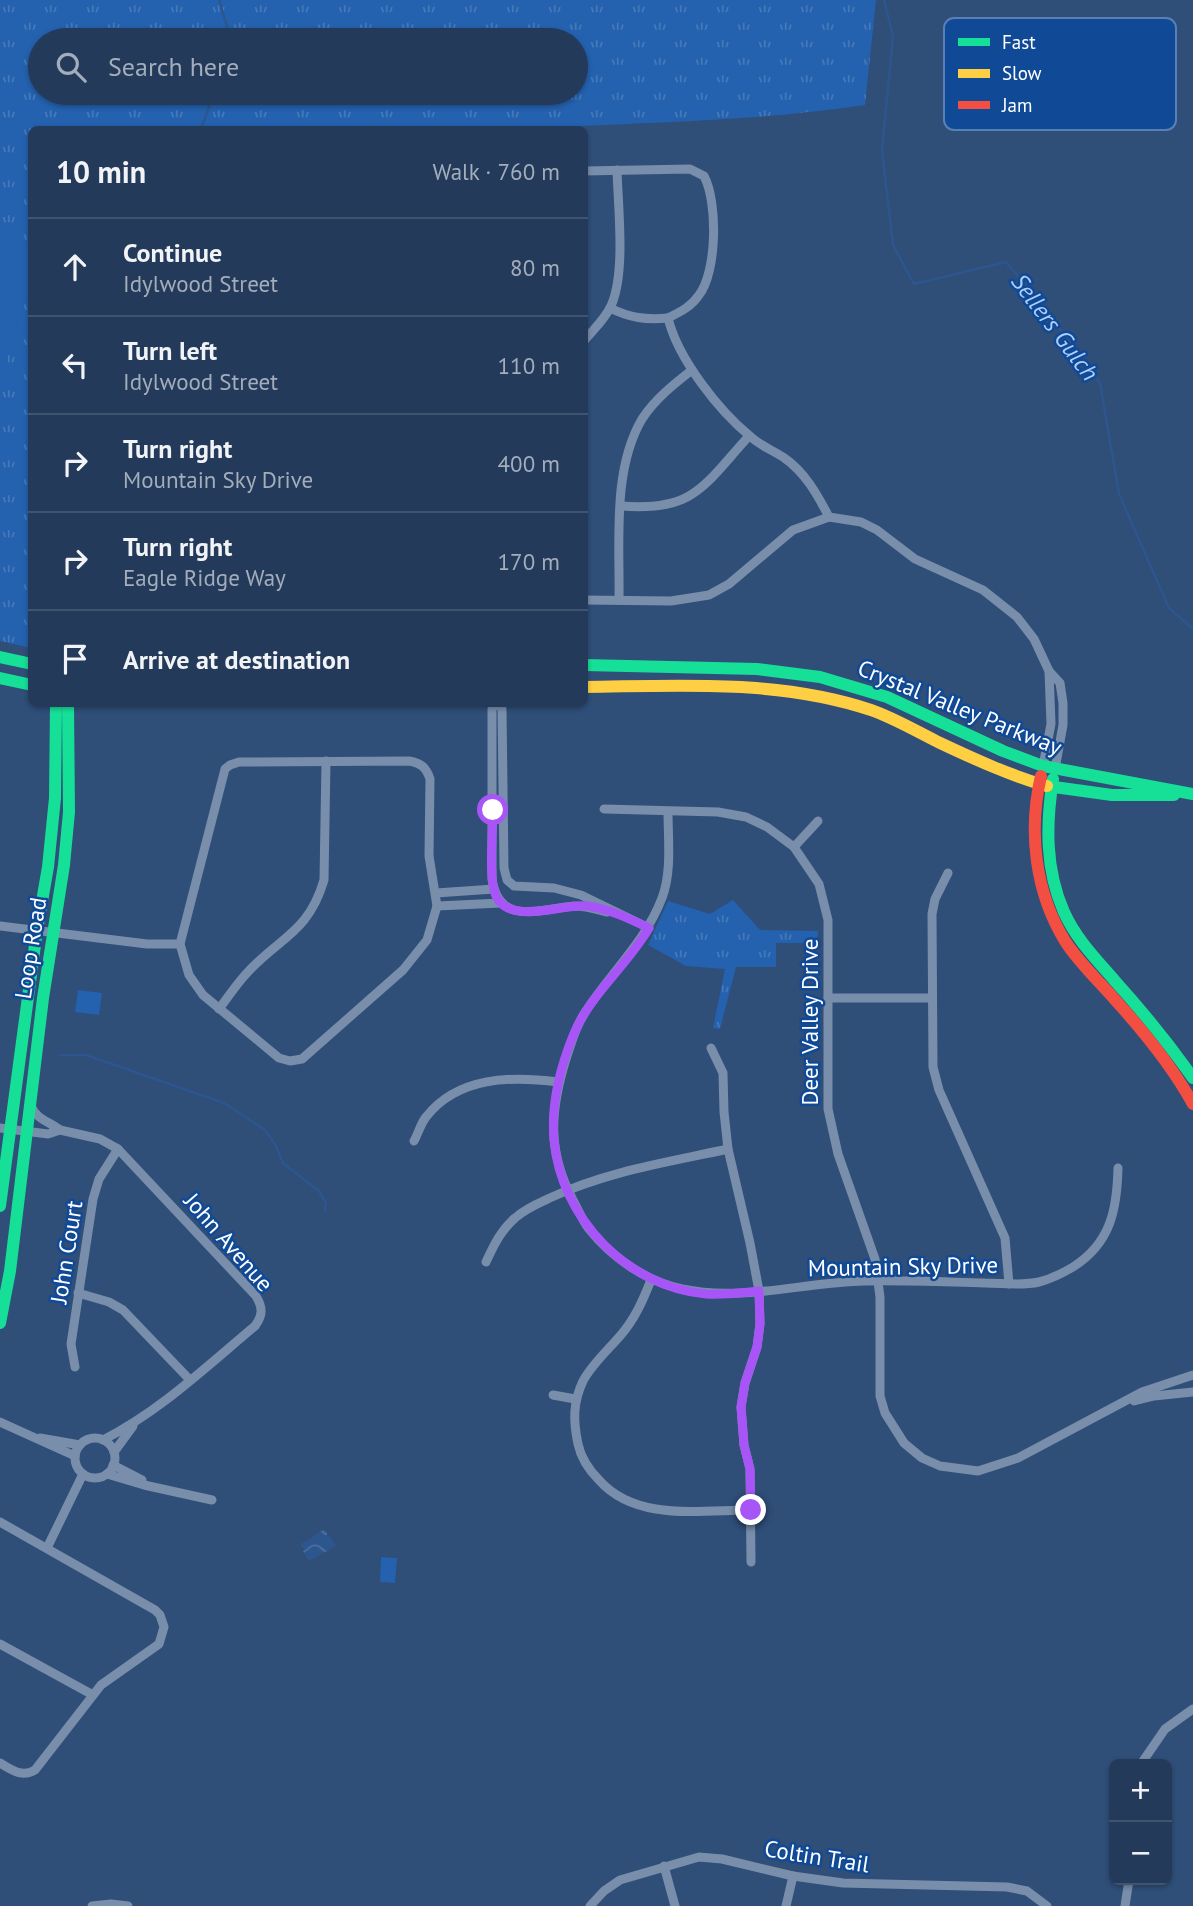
<!DOCTYPE html>
<html lang="en">
<head>
<meta charset="utf-8">
<style>
  body { margin:0; font-family:"PT Sans",sans-serif; background:#2b4160; color:#f1f3f6 }
  .controls { position:absolute; right:21px; bottom:21px; display:grid; overflow:hidden; border-radius:10px; box-shadow:0 2px 5px #0004 }
  .controls button { width:63px; height:63px; display:grid; place-items:center; padding:0; border:0; border-bottom:2px solid #405470; background:#233a5a; color:#f1f3f6; font:35px sans-serif }
  .stop { position:absolute; width:21px; height:21px; margin:-16px; border:5px solid #a855f7; border-radius:50%; background:#fff }
  .stop.end { background:#a855f7; border-color:#fff; box-shadow:0 2px 7px #0008 }
  .list { margin:0; padding:0; list-style:none }
  h2 { display:flex; justify-content:space-between; align-items:center; height:91px; margin:0; padding:0 28px; font-size:30px }
  h2 small { font-size:23px; font-weight:400; color:#a3adbb }
  .list li { display:grid; grid-template-columns:46px 1fr auto; gap:21px; align-items:center; box-sizing:border-box; height:98px; padding:0 28px; border-top:2px solid #405470 }
  .list b { display:block; font-size:26px; white-space:nowrap }
  .list p { margin:0; font-size:23px; white-space:nowrap; color:#a3adbb }
  .list em { font-size:23px; font-style:normal; color:#a3adbb }
  .icon { flex:none; width:38px; height:38px; fill:none; stroke:currentColor; stroke-width:2; stroke-linecap:round; stroke-linejoin:round }
  .map { position:relative; flex:none; width:1193px; height:1906px; overflow:hidden }
  .search { position:absolute; background:#233a5a; box-shadow:0 2px 5px #0004; left:28px; top:28px; width:560px; height:77px; display:flex; align-items:center; gap:18px; box-sizing:border-box; padding:0 24px; border-radius:38px; color:#a3adbb; font-size:26px }
  .panel { position:absolute; background:#233a5a; box-shadow:0 2px 5px #0004; left:28px; top:126px; width:560px; height:581px; border-radius:10px }
  .map>svg:first-child { display:block }
  .grass { fill:url(#grass-tufts); fill-rule:evenodd }
  .garden { fill:#2461ae }
  .water { fill:url(#water-waves) }
  .lines { fill:none; stroke-linecap:round; stroke-linejoin:round }
  .stream { stroke:#2d568e; stroke-width:2.5 }
  .street { stroke:#788eab; stroke-width:9 }
  .fast { stroke:#16e098; stroke-width:12 }
  .slow { stroke:#ffcf43; stroke-width:12 }
  .jam { stroke:#f24e42; stroke-width:12 }
  .route { stroke:#a855f7; stroke-width:9 }
  .labels { text-anchor:middle; dominant-baseline:central; stroke-width:5; stroke-linejoin:round; paint-order:stroke }
  .street-label { font-size:23px; fill:#fff; stroke:#104a97 }
  .water-label { font-size:24px; font-style:italic; fill:#accffb; stroke:#104a97 }
  .key { fill:#104a97; stroke:#5880b6; stroke-width:2 }
  .key-label { font-size:19px; fill:#fff }
</style>
</head>
<body>
<div class="map">
<svg width="1193" height="1906" viewBox="0 0 1193 1906">
  <defs>
    <pattern id="grass-tufts" width="24" height="20" patternUnits="userSpaceOnUse" patternTransform="scale(1.75)"><rect width="24" height="20" fill="#2461ae"/><path d="M3 7l-1-3M5 7V3M7 7l1-3M15 17l-1-3M17 17v-4M19 17l1-3" fill="none" stroke="#4579ba"/></pattern>
    <pattern id="water-waves" width="16" height="10" patternUnits="userSpaceOnUse" patternTransform="scale(1.75)"><rect width="16" height="10" fill="#2d568e"/><path d="M0 5q4-4 8 0t8 0" fill="none" stroke="#4c6f9f"/></pattern>
  </defs>
  <rect width="100%" height="100%" fill="#2f4e78"/>
  <g class="grass">
    <path d="M0 0H876L865 105C764 120 662 122 560 127V129L32 130 31 648 0 641ZM40 40H576V93H40Z"/>
    <polygon points="733,900 760,930 818,931 817,943 776,943 776,967 736,967 720,1029 713,1028 725,969 686,966 648,945 668,901 710,914"/>
  </g>
  <g class="garden">
    <polygon points="0,239 32,249 31,280 0,380"/>
    <polygon points="78,990 102,993 99,1015 75,1012"/>
    <polygon points="381,1557 397,1558 395,1583 380,1582"/>
  </g>
  <polygon class="water" points="323,1530 327,1532 327,1537 330,1536 336,1546 309,1561 303,1551 306,1549 302,1548 301,1544"/>
  <g class="lines">
    <g class="stream">
      <polyline points="219,0 231,40"/>
      <polyline points="884,0 893,36 882,150 893,245 914,284 1006,262 1037,298 1100,383 1119,494 1169,608 1193,629"/>
      <polyline points="201,129 214,93"/>
      <polyline points="60,1055 86,1055 224,1103 265,1130 276,1146 283,1163 319,1191 326,1203 325,1210"/>
      <polyline points="0,1056 1,1056"/>
    </g>
    <g class="street">
      <path d="M584 171 690 169 704 176C718 202 717 272 699 295 691 307 680 312 668 318 678 359 719 411 751 437 761 446 772 450 783 457 805 472 817 494 829 517L861 522 877 530 915 559 983 590 1017 617 1034 639 1049 671 1060 683 1063 703V725L1055 769"/>
      <path d="M610 308C630 318 646 320 668 318"/>
      <path d="M584 341C593 330 605 319 611 306 626 273 618 207 617 170"/>
      <path d="M621 506C695 512 704 485 749 436"/>
      <polyline points="584,600 671,601 709,595 729,584 793,530 829,517"/>
      <path d="M619 600C620 542 612 470 642 419 655 399 674 384 692 370"/>
      <path d="M496 704 492 709V879C499 927 540 909 574 906 586 906 596 909 607 912"/>
      <polyline points="498,704 502,709 504,868 507,880 514,886 554,888 581,895 649,928"/>
      <path d="M409 761C421 763 426 767 430 779L429 856 437 906 427 940 403 970 302 1059 290 1061 279 1058 203 995 189 975 180 944 225 769 230 765 239 762Z"/>
      <polyline points="1043,766 1051,724 1049,671"/>
      <polyline points="604,809 718,812 746,817 767,827 794,847 819,884 828,920 828,1109 838,1154 875,1259 880,1297 880,1396 885,1413 904,1443 922,1458 940,1466 978,1471 1018,1458 1142,1392 1193,1375"/>
      <path d="M668 812C668 839 672 872 662 898 645 943 609 974 584 1014 575 1028 571 1044 566 1059 550 1111 547 1151 573 1200 578 1209 582 1220 589 1229 612 1258 646 1281 682 1289 742 1302 805 1282 865 1281 905 1280 945 1282 985 1283 1002 1283 1022 1286 1039 1282 1051 1279 1063 1273 1073 1267 1111 1243 1117 1209 1118 1168"/>
      <polyline points="794,847 818,821"/>
      <polyline points="948,873 935,899 932,914 933,1067 939,1090 1005,1238 1009,1284"/>
      <polyline points="436,893 494,889"/>
      <polyline points="437,906 501,903"/>
      <polyline points="0,926 147,944 180,944"/>
      <polyline points="828,998 932,998"/>
      <path d="M219 1009C228 997 236 985 246 974 279 937 308 934 324 880L326 761"/>
      <polyline points="711,1048 723,1073 724,1112 728,1149 750,1243 759,1291 760,1324 757,1347 745,1383 741,1407 744,1445 750,1469 751,1562"/>
      <path d="M0 1128 48 1134 60 1130C49 1121 37 1120 31 1106"/>
      <path d="M60 1130 100 1139 118 1149 256 1296C263 1308 263 1315 255 1326 206 1367 160 1411 103 1440"/>
      <path d="M414 1141C418 1134 421 1123 426 1117 458 1076 512 1076 558 1082"/>
      <path d="M486 1262C494 1245 501 1230 515 1218 526 1208 539 1203 552 1197 608 1171 669 1162 728 1149"/>
      <path d="M651 1280C643 1300 635 1319 620 1336 608 1350 592 1364 583 1381 573 1402 573 1421 578 1444 581 1458 589 1470 599 1480 636 1522 701 1510 751 1510"/>
      <polyline points="78,1293 109,1302 123,1310 190,1380"/>
      <polyline points="75,1367 71,1344 93,1199 99,1179 118,1149"/>
      <polyline points="553,1395 575,1399"/>
      <polyline points="1134,1401 1154,1396 1193,1392"/>
      <polyline points="0,1422 75,1456"/>
      <polyline points="40,1438 80,1445"/>
      <circle cx="95" cy="1458" r="20"/>
      <polyline points="114,1452 133,1426"/>
      <polyline points="113,1465 142,1480"/>
      <polyline points="107,1474 144,1485 212,1500"/>
      <path d="M0 1522 155 1610 160 1615 164 1627 159 1644 101 1685 35 1770C22 1778 12 1770 0 1763"/>
      <polyline points="47,1548 83,1474"/>
      <polyline points="0,1644 93,1695"/>
      <polyline points="1141,1764 1165,1729 1193,1709"/>
      <polyline points="664,1866 675,1906"/>
      <polyline points="92,1906 111,1904 128,1906"/>
      <polyline points="590,1906 604,1891 620,1880 699,1857 722,1859 793,1876 843,1883 1007,1887 1027,1891 1047,1906"/>
      <polyline points="786,1906 793,1876"/>
      <polyline points="1125,1906 1129,1880"/>
    </g>
    <g class="fast">
      <polyline points="0,657 32,664"/>
      <polyline points="584,665 757,669 820,677 887,697 1003,751 1043,766 1193,794"/>
      <polyline points="0,678 32,685"/>
      <path d="M1053 779C1046 824 1045 869 1064 912 1076 939 1096 959 1115 981 1143 1012 1169 1044 1193 1078"/>
      <polyline points="1047,786 1112,795 1174,795"/>
      <polyline points="0,1206 37,930 48,867 55,798 56,704"/>
      <polyline points="0,1323 10,1271 43,998 64,865 69,812 68,704"/>
    </g>
    <path class="slow" d="M584 687C680 686 778 679 871 710 894 718 916 731 938 742 974 759 1009 775 1047 786"/>
    <path class="jam" d="M1041 776C1028 831 1035 892 1065 941 1079 963 1100 982 1117 1002 1146 1034 1172 1066 1193 1104"/>
  </g>
  <g class="lines">
    <path class="route" d="M493 810C493 830 488 879 496 896 510 926 563 903 588 906 609 909 630 919 649 928 627 966 589 995 573 1036 560 1068 551 1105 554 1140 561 1218 627 1287 706 1294 723 1295 741 1293 759 1291L760 1324 757 1347 745 1383 741 1407 744 1445 750 1469 751 1510"/>
  </g>
  <g class="labels">
    <g class="street-label">
      <text transform="translate(960 707) rotate(22)">Crystal Valley Parkway</text>
      <text transform="translate(30 948) rotate(-81)">Loop Road</text>
      <text transform="translate(809 1022) rotate(-90)">Deer Valley Drive</text>
      <text transform="translate(229 1242) rotate(49)">John Avenue</text>
      <text transform="translate(66 1252) rotate(-81)">John Court</text>
      <text transform="translate(903 1266) rotate(-1)">Mountain Sky Drive</text>
      <text transform="translate(817 1856) rotate(9)">Coltin Trail</text>
    </g>
    <g class="water-label">
      <text transform="translate(1055 327) rotate(53)">Sellers Gulch</text>
    </g>
  </g>
  <rect x="944" y="18" width="232" height="112" rx="10" class="key"/>
  <rect x="958" y="38" width="32" height="8" fill="#16e098"/>
  <rect x="958" y="69" width="32" height="9" fill="#ffcf43"/>
  <rect x="958" y="101" width="32" height="8" fill="#f24e42"/>
  <g class="key-label">
    <text x="1002" y="49">Fast</text>
    <text x="1002" y="80">Slow</text>
    <text x="1002" y="112">Jam</text>
  </g>
</svg>
<div class="controls">
<button>+</button>
<button>−</button>
</div>
<div class="stop" style="left:493px;top:810px"></div>
<div class="stop end" style="left:751px;top:1510px"></div>
<div class="search"><svg class="icon" aria-label="search" viewBox="0 0 24 24"><circle cx="10" cy="10" r="6"/><path d="M15 15l6 6"/></svg>Search here</div>
<section class="panel">
<h2>10 min<small>Walk · 760 m</small></h2>
<ul class="list">
<li><svg class="icon" aria-label="ahead" viewBox="0 0 24 24"><path d="M12 20V5M6 11l6-6 6 6"/></svg><div><b>Continue</b><p>Idylwood Street</p></div><em>80 m</em></li>
<li><svg class="icon" aria-label="left" viewBox="0 0 24 24"><path d="M17 20v-9H6M10 6l-5 5 5 5"/></svg><div><b>Turn left</b><p>Idylwood Street</p></div><em>110 m</em></li>
<li><svg class="icon" aria-label="right" viewBox="0 0 24 24"><path d="M7 20v-9h11M14 6l5 5-5 5"/></svg><div><b>Turn right</b><p>Mountain Sky Drive</p></div><em>400 m</em></li>
<li><svg class="icon" aria-label="right" viewBox="0 0 24 24"><path d="M7 20v-9h11M14 6l5 5-5 5"/></svg><div><b>Turn right</b><p>Eagle Ridge Way</p></div><em>170 m</em></li>
<li><svg class="icon" aria-label="arrive" viewBox="0 0 24 24"><path d="M6 21V4h12l-3 4 3 4H6"/></svg><div><b>Arrive at destination</b></div></li>
</ul>
</section>
</div>
</body>
</html>
